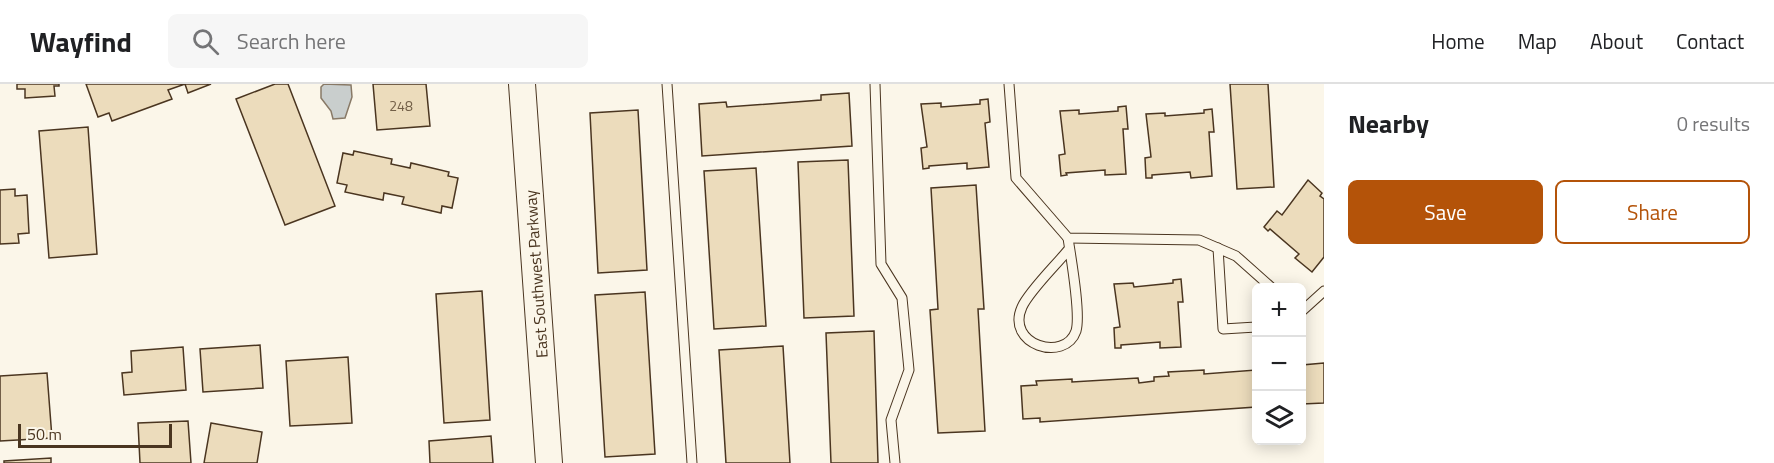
<!DOCTYPE html>
<html lang="en">
<head>
<meta charset="utf-8">
<style>
  body { margin:0; font-family:"Titillium Web",sans-serif; background:#f6f6f6; color:#202124 }
  .controls { position:absolute; right:18px; bottom:18px; display:grid; overflow:hidden; border-radius:9px; box-shadow:0 3px 15px #0003 }
  .controls button { width:54px; height:54px; display:grid; place-items:center; padding:0; border:0; border-bottom:2px solid #e0e0e0; background:#fff; color:#202124; font:30px sans-serif }
  .scale { position:absolute; left:18px; bottom:15px; width:154px; box-sizing:border-box; padding-left:6px; border:3px solid #4a3520; border-top:0; font-size:16px; line-height:21px; white-space:nowrap; color:#4a3520; -webkit-text-stroke:4px #fbf6e9; paint-order:stroke }
  .list { margin:0; padding:0; list-style:none }
  h2 { display:flex; justify-content:space-between; align-items:center; height:78px; margin:0; padding:0 24px; font-size:26px }
  h2 small { font-size:20px; font-weight:400; color:#757577 }
  .actions { display:flex; gap:12px; padding:18px 24px }
  .actions a { flex:1; padding:14px 0; border:2px solid #b45309; border-radius:9px; text-align:center; font-size:21px; color:#b45309 }
  .actions .main { background:#b45309; color:#fff }
  .icon { flex:none; width:33px; height:33px; fill:none; stroke:currentColor; stroke-width:2; stroke-linecap:round; stroke-linejoin:round }
  .map { position:relative; flex:none; width:1324px; height:379px; overflow:hidden }
  header { display:flex; align-items:center; gap:36px; box-sizing:border-box; height:84px; padding:0 30px; background:#fff; border-bottom:2px solid #e0e0e0 }
  header strong { font-size:28px }
  nav { display:flex; gap:33px; margin-inline-start:auto; font-size:21px }
  .search { width:420px; height:54px; background:#f6f6f6; display:flex; align-items:center; gap:15px; box-sizing:border-box; padding:0 21px; border-radius:9px; color:#757577; font-size:22px }
  main { display:flex }
  aside { flex:1; background:#fff }
  .map>svg:first-child { display:block }
  .water { fill:#c9cecd; stroke:#887966; stroke-width:1.5 }
  .building { fill:#ecdcbc; stroke:#4a3520; stroke-width:1.5 }
  .lines { fill:none; stroke-linecap:round; stroke-linejoin:round }
  .lane-casing { stroke:#4a3520; stroke-width:11 }
  .secondary-casing { stroke:#4a3520; stroke-width:28 }
  .lane { stroke:#fbf6e9; stroke-width:9 }
  .secondary { stroke:#fbf6e9; stroke-width:26 }
  .labels { text-anchor:middle; dominant-baseline:central; stroke-width:4.5; stroke-linejoin:round; paint-order:stroke }
  .number-label { font-size:14px; fill:#725f47 }
  .street-label { font-size:16px; fill:#4a3520; stroke:#fbf6e9 }
</style>
</head>
<body>
<header>
<strong>Wayfind</strong>
<div class="search"><svg class="icon" aria-label="search" viewBox="0 0 24 24"><circle cx="10" cy="10" r="6"/><path d="M15 15l6 6"/></svg>Search here</div>
<nav><a>Home</a><a>Map</a><a>About</a><a>Contact</a></nav>
</header>
<main>
<div class="map">
<svg width="1324" height="379" viewBox="0 0 1324 379">
  <rect width="100%" height="100%" fill="#fbf6e9"/>
  <polygon class="water" points="324,0 351,1 352,13 345,34 333,35 331,27 321,14 321,3"/>
  <g class="building">
    <polygon points="17,0 59,0 59,2 54,2 55,12 25,14 25,5 17,5"/>
    <polygon points="86,0 211,0 188,9 185,0 168,6 172,15 112,37 109,29 98,33"/>
    <polygon points="275,0 288,0 335,122 285,141 236,15"/>
    <polygon points="373,0 426,0 430,42 377,46"/>
    <polygon points="1230,0 1268,0 1274,103 1237,105"/>
    <polygon points="849,9 852,62 702,72 699,20 726,18 727,23 821,16 821,11"/>
    <polygon points="988,15 990,38 985,39 989,83 967,85 967,79 929,82 929,84 923,85 921,64 927,63 921,20 941,19 941,23 980,20 980,16"/>
    <polygon points="1126,22 1128,45 1123,45 1126,90 1105,91 1105,86 1066,89 1067,91 1061,92 1059,71 1065,70 1060,27 1079,26 1079,30 1118,27 1118,23"/>
    <polygon points="1212,25 1214,48 1209,48 1212,92 1191,94 1190,88 1152,91 1152,94 1146,94 1145,74 1151,73 1146,30 1165,29 1165,32 1204,29 1204,26"/>
    <polygon points="638,26 647,186 598,189 590,29"/>
    <polygon points="88,43 97,170 49,174 39,47"/>
    <polygon points="354,67 392,75 391,80 410,84 411,79 449,88 448,92 458,94 452,124 442,122 441,129 402,120 404,113 384,109 383,116 345,108 347,101 337,99 343,69 353,71"/>
    <polygon points="848,76 854,232 804,234 798,78"/>
    <polygon points="756,84 766,242 714,245 704,87"/>
    <polygon points="1308,96 1322,109 1320,112 1324,115 1324,173 1312,188 1295,174 1299,170 1270,145 1268,147 1264,143 1277,127 1282,131"/>
    <polygon points="976,101 984,225 978,225 985,347 938,349 930,226 938,225 931,104"/>
    <polygon points="15,105 15,112 27,111 29,149 18,150 19,159 0,160 0,106"/>
    <polygon points="1181,195 1183,218 1178,218 1181,263 1160,264 1160,258 1121,261 1121,264 1115,264 1114,244 1120,243 1114,200 1133,199 1134,203 1173,199 1173,196"/>
    <polygon points="482,207 490,336 444,339 436,210"/>
    <polygon points="645,208 655,370 605,373 595,211"/>
    <polygon points="874,247 878,379 831,379 826,249"/>
    <polygon points="260,261 263,304 203,308 200,265"/>
    <polygon points="783,262 790,379 726,379 719,266"/>
    <polygon points="183,263 186,306 124,311 122,289 132,288 131,267"/>
    <polygon points="348,273 352,339 290,342 286,277"/>
    <polygon points="1324,279 1324,319 1302,320 1302,281"/>
    <polygon points="1204,286 1204,290 1256,286 1256,323 1040,338 1040,334 1023,335 1021,302 1037,301 1036,297 1072,295 1072,298 1138,294 1139,299 1154,297 1154,293 1169,292 1168,288"/>
    <polygon points="47,289 52,354 0,357 0,292"/>
    <polygon points="188,337 191,379 140,379 138,339"/>
    <polygon points="211,339 262,348 257,379 204,379"/>
    <polygon points="491,352 493,379 430,379 429,357"/>
    <polygon points="51,374 51,379 4,379 4,377"/>
  </g>
  <g class="lines">
    <g class="lane-casing">
      <g id="lane">
        <polyline points="667,0 692,379"/>
        <polyline points="875,0 881,180 902,214 909,286 891,336 895,379"/>
        <polyline points="1009,0 1016,94 1068,154 1199,156 1236,172 1272,204"/>
        <path d="M1068 154C1071 174 1081 230 1076 247 1065 279 1005 261 1022 223 1029 207 1058 179 1069 165"/>
        <polyline points="1218,164 1223,245 1256,243"/>
        <polyline points="1302,227 1324,207"/>
      </g>
    </g>
    <g class="secondary-casing">
      <polyline id="secondary" points="522,0 549,379"/>
    </g>
    <use href="#lane" class="lane"/>
    <use href="#secondary" class="secondary"/>
  </g>
  <g class="labels">
    <g class="number-label">
      <text x="401" y="21">248</text>
    </g>
    <g class="street-label">
      <text transform="translate(536 190) rotate(-94)">East Southwest Parkway</text>
    </g>
  </g>
</svg>
<div class="controls">
<button>+</button>
<button>−</button>
<button><svg class="icon" aria-label="layers" viewBox="0 0 24 24"><path d="M12 4l9 5-9 5-9-5zM3 14l9 5 9-5"/></svg></button>
</div>
<div class="scale">50 m</div>
</div>
<aside>
<h2>Nearby<small>0 results</small></h2>
<ul class="list">
</ul>
<div class="actions"><a class="main">Save</a><a>Share</a></div>
</aside>
</main>
</body>
</html>
